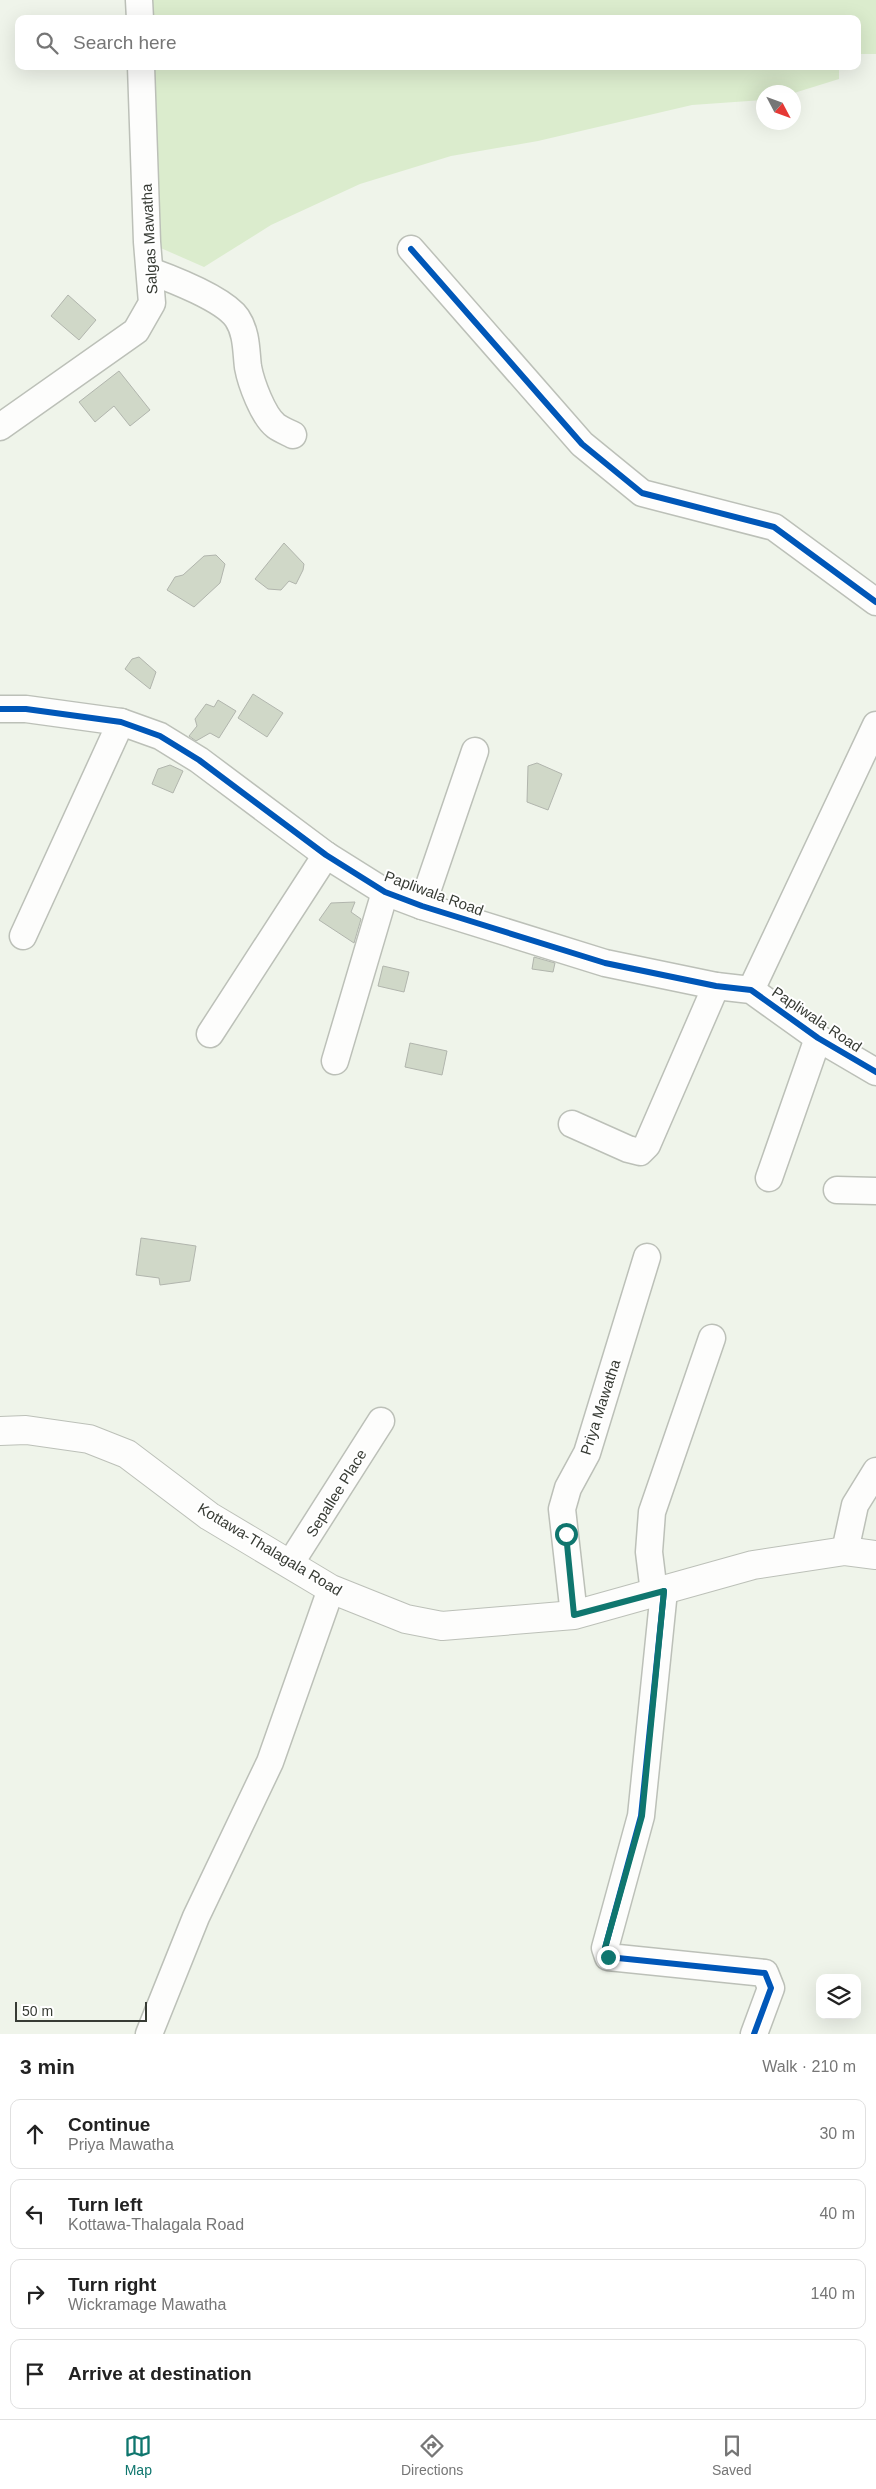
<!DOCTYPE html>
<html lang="en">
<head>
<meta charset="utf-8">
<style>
  body { margin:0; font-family:Arial,sans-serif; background:#f6f6f6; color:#222 }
  .controls { position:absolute; right:15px; bottom:15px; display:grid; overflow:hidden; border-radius:10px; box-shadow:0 5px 20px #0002 }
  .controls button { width:45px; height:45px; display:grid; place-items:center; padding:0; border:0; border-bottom:1px solid #e0e0e0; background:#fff; color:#222; font:25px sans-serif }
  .compass { position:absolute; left:756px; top:85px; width:45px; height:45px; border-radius:50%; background:#fff; box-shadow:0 5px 20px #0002; rotate:131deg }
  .scale { position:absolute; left:15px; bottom:12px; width:132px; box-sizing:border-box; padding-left:5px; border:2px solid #373b34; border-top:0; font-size:14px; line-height:18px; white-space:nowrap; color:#373b34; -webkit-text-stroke:4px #fff; paint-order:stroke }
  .stop { position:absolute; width:15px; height:15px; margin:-11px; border:4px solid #0f766e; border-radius:50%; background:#fff }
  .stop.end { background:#0f766e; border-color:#fff; box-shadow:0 1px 5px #0008 }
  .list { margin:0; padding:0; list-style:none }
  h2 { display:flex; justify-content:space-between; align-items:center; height:65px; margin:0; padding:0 20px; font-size:21px }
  h2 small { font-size:16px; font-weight:400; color:#767676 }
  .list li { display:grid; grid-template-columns:32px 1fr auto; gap:15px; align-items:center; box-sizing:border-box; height:70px; margin:0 10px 10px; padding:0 10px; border:1px solid #e0e0e0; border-radius:10px }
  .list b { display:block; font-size:19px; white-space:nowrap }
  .list p { margin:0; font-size:16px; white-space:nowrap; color:#767676 }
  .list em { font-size:16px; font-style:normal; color:#767676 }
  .icon { flex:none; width:28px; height:28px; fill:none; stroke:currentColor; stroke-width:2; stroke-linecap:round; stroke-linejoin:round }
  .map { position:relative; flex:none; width:876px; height:2034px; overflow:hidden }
  .search { position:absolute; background:#fff; box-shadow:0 5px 20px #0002; left:15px; right:15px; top:15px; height:55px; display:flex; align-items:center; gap:12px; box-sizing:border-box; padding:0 18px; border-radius:10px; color:#767676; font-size:19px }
  .sheet { height:385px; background:#fff }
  nav { display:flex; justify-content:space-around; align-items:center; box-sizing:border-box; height:70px; border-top:1px solid #e0e0e0; background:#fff; font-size:14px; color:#767676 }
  nav a { display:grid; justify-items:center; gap:2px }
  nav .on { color:#0f766e }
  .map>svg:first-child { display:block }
  .green { fill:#dbeccd }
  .building { fill:#d0d8c8; stroke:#b1b5ad }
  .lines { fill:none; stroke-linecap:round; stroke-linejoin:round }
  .minor-casing { stroke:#bcc0b8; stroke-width:29 }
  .major-casing { stroke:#bcc0b8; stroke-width:30 }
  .minor { stroke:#fdfdfc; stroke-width:26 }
  .major { stroke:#fdfdfc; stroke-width:28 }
  .cycleway-casing { stroke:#fff; stroke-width:9 }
  .cycleway { stroke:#0057b8; stroke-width:6 }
  .route { stroke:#0f766e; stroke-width:6 }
  .labels { text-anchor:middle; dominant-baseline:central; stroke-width:4; stroke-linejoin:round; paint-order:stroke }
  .street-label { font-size:15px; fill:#373b34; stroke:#fff }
</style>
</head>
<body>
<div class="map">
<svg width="876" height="2034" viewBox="0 0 876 2034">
  <rect width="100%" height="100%" fill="#eff4ea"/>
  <g class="green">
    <polygon points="139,0 876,0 876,54 857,54 857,19 140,19"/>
    <polygon points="141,66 839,66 839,79 794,93 764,92 763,100 692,105 538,141 451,156 360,184 271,225 204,267 147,242"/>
  </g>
  <g class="building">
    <polygon points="68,295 96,320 79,340 51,316"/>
    <polygon points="119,371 150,410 130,426 114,406 95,422 79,402"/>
    <polygon points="284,543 304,564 303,570 296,584 289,581 281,590 268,589 255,579"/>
    <polygon points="216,555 225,564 220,583 194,607 167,590 175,577 183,575 204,556"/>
    <polygon points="139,657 156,672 150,689 125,669 132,659"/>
    <polygon points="253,694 283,713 267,737 238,718"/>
    <polygon points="218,700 236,711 219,738 210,733 196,741 189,736 197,726 195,719 206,704 214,707"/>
    <polygon points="537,763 562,774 548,810 527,802 528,766"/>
    <polygon points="170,765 183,771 173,793 152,784 158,769"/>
    <polygon points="355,902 351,912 361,919 354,943 319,920 331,903"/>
    <polygon points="534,957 555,963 553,972 532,969"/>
    <polygon points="383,966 409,972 404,992 378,986"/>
    <polygon points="410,1043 447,1051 442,1075 405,1067"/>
    <polygon points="141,1238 196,1246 190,1281 160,1285 159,1278 136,1275"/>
  </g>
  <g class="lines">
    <g class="minor-casing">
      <g id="minor">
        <polyline points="139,0 140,19"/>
        <polyline points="411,249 582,444 642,493 774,527 876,602"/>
        <path d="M150 271C172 279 224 299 237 318 247 333 246 351 248 367 251 383 263 416 276 426 280 429 287 432 293 435"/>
        <polyline points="0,427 136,331 152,303 147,242 141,66"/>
        <polyline points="0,709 26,709 121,722 160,736 199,760 326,855 385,892 422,906 605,963 716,986 751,990 818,1038 876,1072"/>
        <polyline points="422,906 475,751"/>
        <polyline points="23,936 121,722"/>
        <polyline points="751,990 876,725"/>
        <polyline points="210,1034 326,855"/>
        <polyline points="335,1061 385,892"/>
        <polyline points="572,1124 628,1149 640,1152 647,1145 716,986"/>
        <polyline points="769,1178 818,1038"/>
        <polyline points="837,1190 876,1191"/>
        <polyline points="845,1551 855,1505 876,1471"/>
        <polyline points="290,1564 381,1421"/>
        <polyline points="664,1591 641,1816 605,1948 608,1957 765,1973 771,1988 754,2034"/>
        <polyline points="654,1593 649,1552 652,1512 712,1338"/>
        <polyline points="574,1615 562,1509 568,1488 587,1453 647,1257"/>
        <polyline points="149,2034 196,1917 270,1762 331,1589"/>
      </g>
    </g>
    <g class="major-casing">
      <polyline id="major" points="0,1431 26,1430 89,1439 127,1454 209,1516 331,1589 406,1619 442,1626 574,1615 753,1565 845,1551 876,1555"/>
    </g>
    <use href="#minor" class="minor"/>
    <use href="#major" class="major"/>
    <g class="cycleway-casing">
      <g id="cycleway">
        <polyline points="411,249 582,444 642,493 774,527 876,602"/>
        <polyline points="0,709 26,709 121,722 160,736 199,760 326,855 385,892 422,906 605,963 716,986 751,990 818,1038 876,1072"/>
        <polyline points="664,1591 641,1816 605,1948 608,1957 765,1973 771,1988 754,2034"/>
      </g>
    </g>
    <use href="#cycleway" class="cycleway"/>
  </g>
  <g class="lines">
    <polyline class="route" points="566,1534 574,1615 664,1591 642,1816 605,1948 608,1957"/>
  </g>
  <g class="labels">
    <g class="street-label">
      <text transform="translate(149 239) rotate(-93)">Salgas Mawatha</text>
      <text transform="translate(434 893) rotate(20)">Papliwala Road</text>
      <text transform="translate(817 1019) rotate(34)">Papliwala Road</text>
      <text transform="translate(600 1407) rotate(-72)">Priya Mawatha</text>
      <text transform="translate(336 1493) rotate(-58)">Sepallee Place</text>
      <text transform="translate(270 1549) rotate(31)">Kottawa-Thalagala Road</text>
    </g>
  </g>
</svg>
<div class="controls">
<button><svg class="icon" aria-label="layers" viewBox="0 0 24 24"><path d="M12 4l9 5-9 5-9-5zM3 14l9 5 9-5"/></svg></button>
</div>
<svg class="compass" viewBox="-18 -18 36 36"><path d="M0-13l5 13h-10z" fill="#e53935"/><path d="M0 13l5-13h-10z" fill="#767676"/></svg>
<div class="scale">50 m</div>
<div class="stop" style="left:566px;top:1534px"></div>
<div class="stop end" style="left:608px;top:1957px"></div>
<div class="search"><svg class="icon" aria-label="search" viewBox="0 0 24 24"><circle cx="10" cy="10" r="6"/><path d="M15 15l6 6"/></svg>Search here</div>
</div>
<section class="sheet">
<h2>3 min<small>Walk · 210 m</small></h2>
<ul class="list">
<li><svg class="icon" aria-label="ahead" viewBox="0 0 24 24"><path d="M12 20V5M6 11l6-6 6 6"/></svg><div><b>Continue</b><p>Priya Mawatha</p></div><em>30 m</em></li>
<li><svg class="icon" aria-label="left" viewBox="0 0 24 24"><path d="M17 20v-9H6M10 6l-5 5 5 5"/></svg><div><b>Turn left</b><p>Kottawa-Thalagala Road</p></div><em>40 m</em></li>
<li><svg class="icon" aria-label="right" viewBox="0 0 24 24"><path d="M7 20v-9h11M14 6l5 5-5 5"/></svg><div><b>Turn right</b><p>Wickramage Mawatha</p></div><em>140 m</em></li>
<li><svg class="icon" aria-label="arrive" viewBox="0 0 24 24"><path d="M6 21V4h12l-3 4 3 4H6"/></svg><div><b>Arrive at destination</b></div></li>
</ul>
</section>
<nav>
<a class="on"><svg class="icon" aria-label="map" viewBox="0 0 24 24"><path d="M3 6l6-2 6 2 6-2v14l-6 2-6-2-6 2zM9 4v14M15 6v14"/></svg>Map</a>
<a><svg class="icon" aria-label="directions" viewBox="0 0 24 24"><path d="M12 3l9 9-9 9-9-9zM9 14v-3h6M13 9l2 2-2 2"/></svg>Directions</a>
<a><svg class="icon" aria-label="saved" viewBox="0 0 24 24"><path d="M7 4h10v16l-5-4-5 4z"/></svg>Saved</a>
</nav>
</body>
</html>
